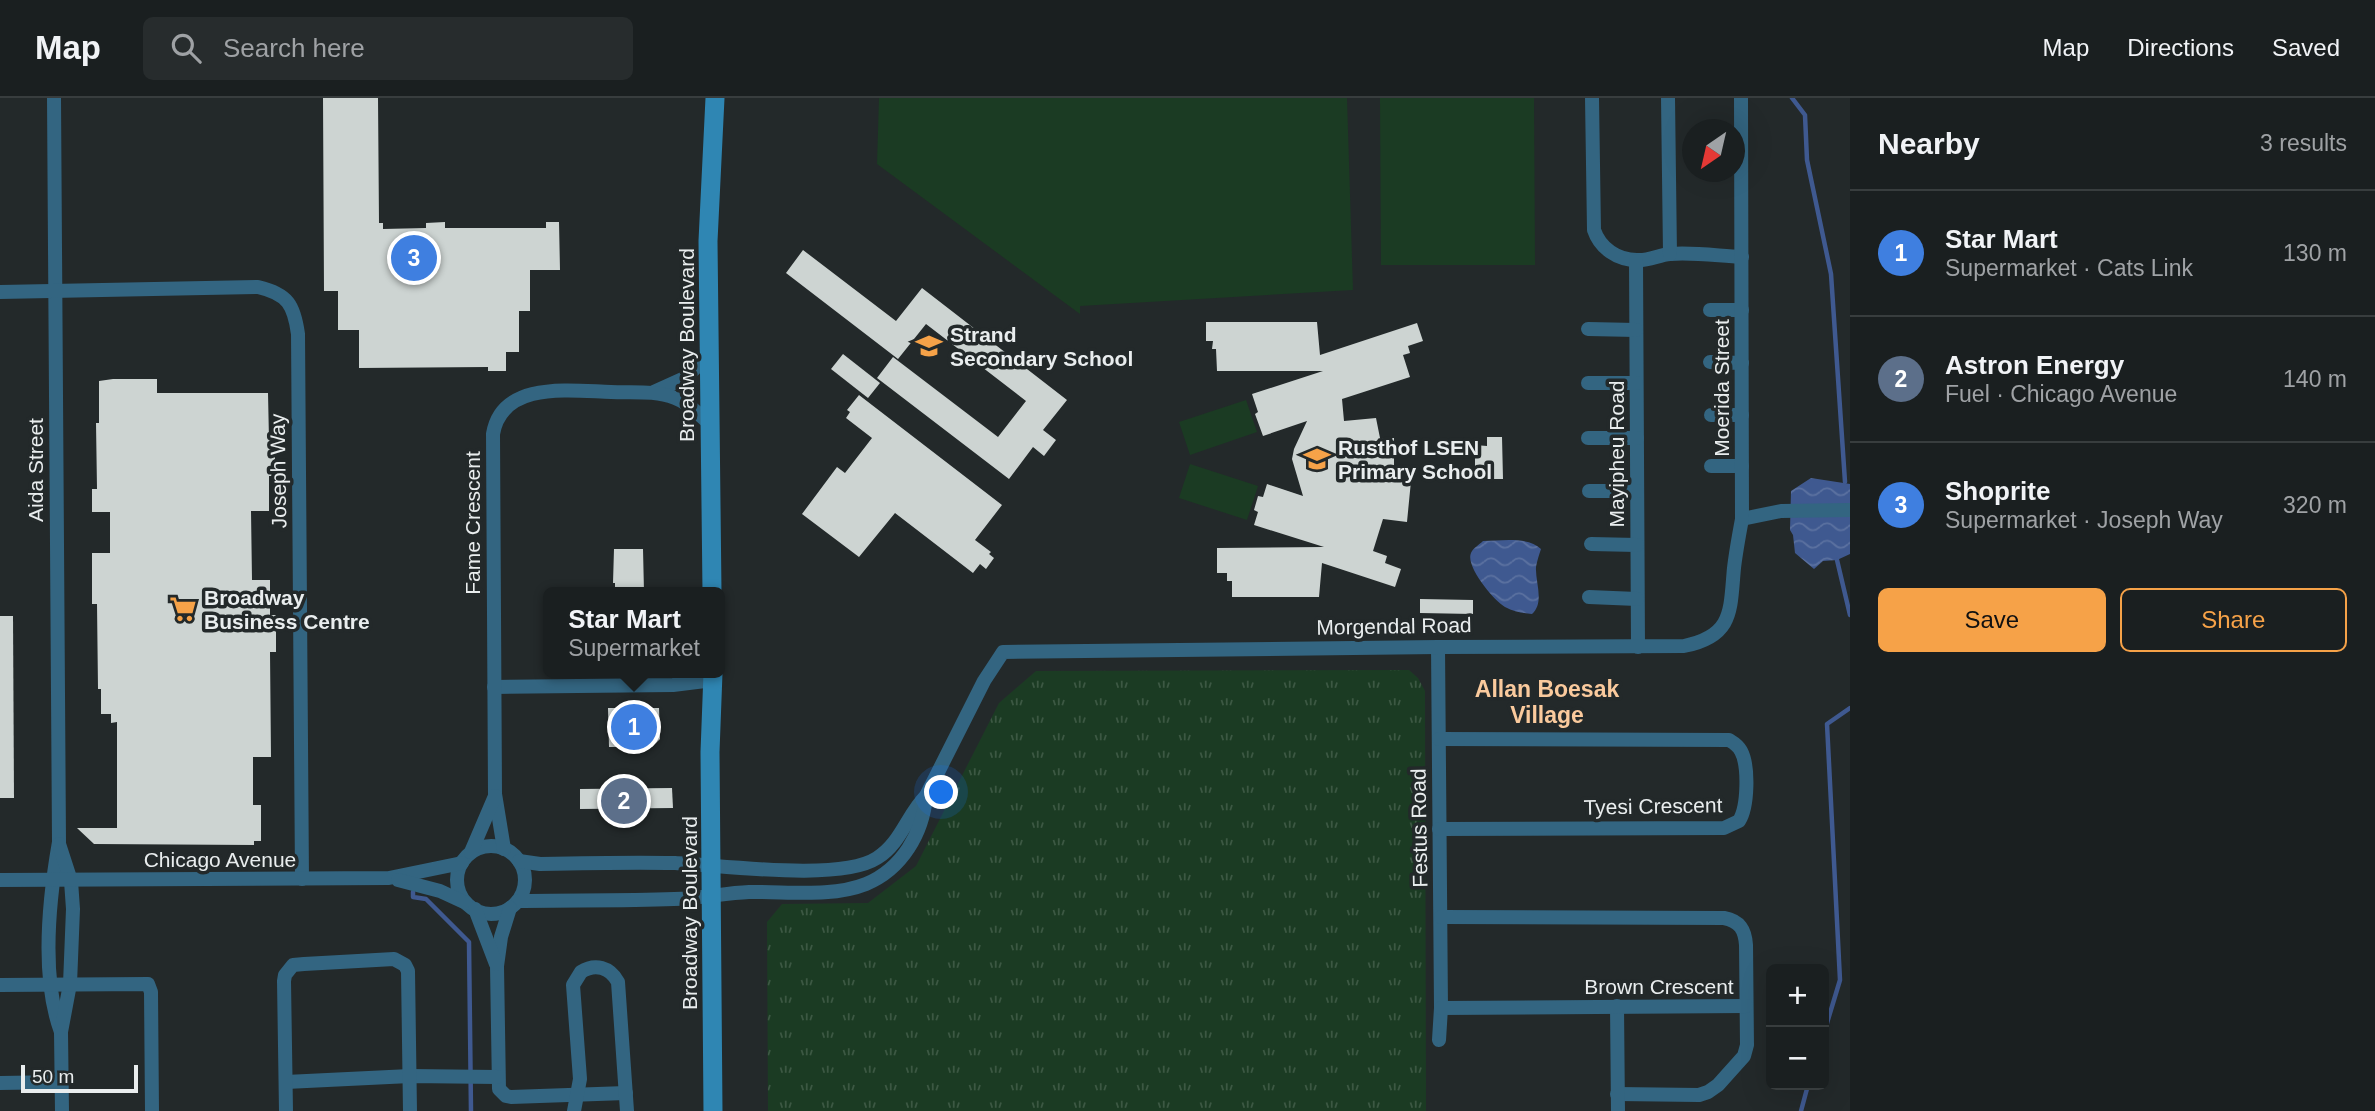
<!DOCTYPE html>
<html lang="en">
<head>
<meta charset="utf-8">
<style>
  body { margin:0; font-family:Helvetica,sans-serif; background:#272c2d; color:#f1f3f6 }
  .controls { position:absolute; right:21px; bottom:21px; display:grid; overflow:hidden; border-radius:10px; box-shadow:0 7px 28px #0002 }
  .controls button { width:63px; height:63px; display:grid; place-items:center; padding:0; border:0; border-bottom:2px solid #383d3e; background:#1a1f20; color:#f1f3f6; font:35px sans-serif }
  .compass { position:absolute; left:1682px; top:21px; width:63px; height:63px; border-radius:50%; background:#1a1f20; box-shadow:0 7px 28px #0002; rotate:214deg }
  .scale { position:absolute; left:21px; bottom:18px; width:117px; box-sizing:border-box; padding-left:7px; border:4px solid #e9edee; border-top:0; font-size:19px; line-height:24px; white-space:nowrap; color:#e9edee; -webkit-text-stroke:5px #23292a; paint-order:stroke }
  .you { position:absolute; left:942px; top:695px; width:24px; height:24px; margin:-18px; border:5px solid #fff; border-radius:50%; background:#1a73e8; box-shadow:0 0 0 10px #1a73e833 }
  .badge { display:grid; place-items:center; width:46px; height:46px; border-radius:50%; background:#f6a248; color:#fff; font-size:23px; font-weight:700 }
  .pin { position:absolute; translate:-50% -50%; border:4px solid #fff; box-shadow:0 2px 7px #0006 }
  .popup { position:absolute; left:543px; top:489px; width:182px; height:91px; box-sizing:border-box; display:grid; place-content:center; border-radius:10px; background:#1a1f20; filter:drop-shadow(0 2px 5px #0005); font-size:23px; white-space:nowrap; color:#9fa2a5 }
  .popup b { font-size:26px; color:#f1f3f6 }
  .popup::after { content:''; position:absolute; left:50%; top:100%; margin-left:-14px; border:14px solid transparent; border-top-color:#1a1f20 }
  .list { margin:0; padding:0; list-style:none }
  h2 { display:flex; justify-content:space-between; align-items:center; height:91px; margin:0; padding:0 28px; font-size:30px }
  h2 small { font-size:23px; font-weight:400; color:#9fa2a5 }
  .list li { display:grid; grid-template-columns:46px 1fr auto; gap:21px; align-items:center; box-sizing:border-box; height:126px; padding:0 28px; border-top:2px solid #383d3e }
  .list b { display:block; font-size:26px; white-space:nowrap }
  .list p { margin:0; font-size:23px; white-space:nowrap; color:#9fa2a5 }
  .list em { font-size:23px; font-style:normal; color:#9fa2a5 }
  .actions { display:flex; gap:14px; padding:21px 28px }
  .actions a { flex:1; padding:16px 0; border:2px solid #f6a248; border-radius:10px; text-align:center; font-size:24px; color:#f6a248 }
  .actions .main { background:#f6a248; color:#111 }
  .icon { flex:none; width:38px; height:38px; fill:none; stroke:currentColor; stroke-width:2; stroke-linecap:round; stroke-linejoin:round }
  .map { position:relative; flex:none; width:1850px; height:1013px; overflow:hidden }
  header { display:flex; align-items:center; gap:42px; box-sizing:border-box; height:98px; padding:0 35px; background:#1a1f20; border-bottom:2px solid #383d3e }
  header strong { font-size:33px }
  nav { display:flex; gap:38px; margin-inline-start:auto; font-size:24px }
  .search { width:490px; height:63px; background:#272c2d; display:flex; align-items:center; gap:18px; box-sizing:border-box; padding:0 24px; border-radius:10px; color:#9fa2a5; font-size:26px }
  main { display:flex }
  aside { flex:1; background:#1a1f20 }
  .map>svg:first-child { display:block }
  .grass { fill:url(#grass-tufts) }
  .pitch { fill:#1b3b23 }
  .water { fill:url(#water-waves) }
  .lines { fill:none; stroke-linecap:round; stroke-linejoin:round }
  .stream { stroke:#3f5990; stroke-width:4.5 }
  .building { fill:#cdd4d2 }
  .street { stroke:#336581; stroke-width:14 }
  .secondary { stroke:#2f86b3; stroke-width:19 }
  .labels { text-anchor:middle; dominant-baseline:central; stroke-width:7; stroke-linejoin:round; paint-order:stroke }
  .poi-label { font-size:21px; font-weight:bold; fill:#e9edee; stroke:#23292a; text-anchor:start }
  .street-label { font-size:21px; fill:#e9edee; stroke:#23292a }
  .neighbourhood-label { font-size:23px; font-weight:bold; fill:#faca9d; stroke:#23292a }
</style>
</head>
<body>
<header>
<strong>Map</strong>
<div class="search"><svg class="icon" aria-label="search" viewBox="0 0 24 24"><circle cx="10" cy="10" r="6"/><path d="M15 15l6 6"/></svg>Search here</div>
<nav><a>Map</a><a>Directions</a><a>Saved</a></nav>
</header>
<main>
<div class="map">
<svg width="1850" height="1013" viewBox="0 0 1850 1013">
  <defs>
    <pattern id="grass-tufts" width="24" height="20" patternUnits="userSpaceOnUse" patternTransform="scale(1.75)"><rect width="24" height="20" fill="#1b3b23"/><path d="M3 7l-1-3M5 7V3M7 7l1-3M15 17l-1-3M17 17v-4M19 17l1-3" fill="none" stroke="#3c5843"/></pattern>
    <pattern id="water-waves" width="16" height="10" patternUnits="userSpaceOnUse" patternTransform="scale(1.75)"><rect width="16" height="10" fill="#3f5990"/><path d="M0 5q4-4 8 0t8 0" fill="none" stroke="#5b71a0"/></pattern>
  </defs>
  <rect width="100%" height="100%" fill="#23292a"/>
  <polygon class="grass" points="1409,572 1418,580 1425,593 1426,1013 768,1013 767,824 782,806 868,805 916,768 999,605 1036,573"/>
  <g class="pitch">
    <polygon points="879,0 1347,0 1353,192 1080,208 1080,216 877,66"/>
    <polygon points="1380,0 1534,0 1535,167 1381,167"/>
    <polygon points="1246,302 1257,334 1190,357 1179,324"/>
    <polygon points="1190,366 1258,388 1247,422 1179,400"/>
  </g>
  <g class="water">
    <polygon points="1811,380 1850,386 1850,456 1837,462 1823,463 1814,471 1795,455 1793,437 1790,432 1791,393"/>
    <path d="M1483 443C1500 443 1528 438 1541 451 1539 457 1537 463 1536 469 1535 484 1545 504 1532 516 1522 515 1514 514 1505 509 1494 503 1465 468 1471 455 1473 450 1479 447 1483 443Z"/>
  </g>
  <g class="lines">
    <g class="stream">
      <polyline points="1792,0 1805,17 1807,62 1831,176 1845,384"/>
      <polyline points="1837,462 1850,517"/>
      <polyline points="413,794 413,799 426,801 469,844 471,1013"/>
      <polyline points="1824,935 1840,882 1827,626 1850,610"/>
      <polyline points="1801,1013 1808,987"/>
    </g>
  </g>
  <g class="building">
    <polygon points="323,0 378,0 379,125 383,125 383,131 426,130 426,125 445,124 445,130 546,130 546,124 559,124 560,172 530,172 530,213 519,213 519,254 506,254 506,273 488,273 488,269 359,270 359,232 338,232 338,193 324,193"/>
    <polygon points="803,152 896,223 922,190 1067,302 1043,332 1056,342 1044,358 1033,349 1009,381 877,280 893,259 998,339 1026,303 926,226 898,261 786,175"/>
    <polygon points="1206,224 1317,224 1320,257 1417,225 1423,243 1408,248 1410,255 1403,257 1410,279 1342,301 1344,323 1376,320 1380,340 1394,340 1394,370 1404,370 1402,382 1411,383 1407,424 1383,421 1373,453 1387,458 1385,465 1401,471 1395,489 1322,465 1319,499 1232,499 1232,483 1227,483 1227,475 1217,475 1217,450 1324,449 1254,427 1258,414 1254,412 1258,398 1263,399 1267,386 1303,398 1292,361 1294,351 1307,323 1263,338 1255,316 1258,314 1252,296 1323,273 1217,273 1216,251 1212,251 1213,243 1206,243"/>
    <polygon points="843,256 880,285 868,300 831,271"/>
    <polygon points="113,281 157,281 157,295 268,295 269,342 275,342 275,378 269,378 269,413 251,413 252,482 270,482 270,517 276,517 276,554 270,554 271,659 253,659 253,707 261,707 261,743 254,743 254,747 94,746 77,730 117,730 117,624 111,625 111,616 101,616 101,591 98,591 97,506 92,506 92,455 110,455 110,414 92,414 92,391 97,391 96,325 99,325 99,283"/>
    <polygon points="859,297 1002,407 975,442 991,454 989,456 994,460 986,471 980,466 973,475 895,415 859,459 802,416 837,369 845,375 872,340 846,320 850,314 847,312"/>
    <polygon points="1487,339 1502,339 1503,381 1488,381 1488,373 1475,373 1475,347 1487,348"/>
    <polygon points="614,451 643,451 644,494 615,494 615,485 613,485"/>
    <polygon points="1420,501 1473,502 1473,516 1420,515"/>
    <polygon points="0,518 13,518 14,700 0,700"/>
    <polygon points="608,610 659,610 660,641 652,649 609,649"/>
    <polygon points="672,690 673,710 580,711 580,691"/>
  </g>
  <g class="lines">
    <g class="street">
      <path d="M54 0 59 744C49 801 41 880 61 934"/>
      <path d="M1592 0 1594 132C1600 150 1617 162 1637 162 1648 163 1659 157 1670 156 1693 154 1719 158 1742 159"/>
      <polyline points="1668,0 1670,156"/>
      <polyline points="1636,163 1638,549"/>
      <path d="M0 194 258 189C288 196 294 207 298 236L302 781"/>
      <polyline points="1710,212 1742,212"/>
      <polyline points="1588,231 1636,232"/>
      <polyline points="1710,264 1742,265"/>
      <polyline points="1588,285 1636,285"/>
      <polyline points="654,294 685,280 708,258"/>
      <polyline points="1711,317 1742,317"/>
      <polyline points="1588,340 1637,340"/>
      <polyline points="1711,368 1742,368"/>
      <polyline points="1589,393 1637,393"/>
      <polyline points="1742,421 1781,413 1850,412"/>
      <polyline points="1591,446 1637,447"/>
      <polyline points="1589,499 1637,501"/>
      <polyline points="1438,549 1441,910 1439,942"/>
      <polyline points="494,589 673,587 713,582"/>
      <path d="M1439 641 1729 642C1734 645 1738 647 1741 653 1749 668 1748 709 1739 723L1724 730 1439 731"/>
      <polyline points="59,746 71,783 73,811 70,886 61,934 62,1013"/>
      <circle cx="491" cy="782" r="34"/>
      <path d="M504 751 495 696 493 336C502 282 572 293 611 294 633 295 654 292 675 300 689 305 698 316 709 325"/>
      <polyline points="471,754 495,698"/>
      <path d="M519 763 540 766C585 765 630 764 675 765 722 767 840 784 877 760 901 745 907 717 926 698L984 583 1003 554 1438 549 1684 548C1734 538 1730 512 1734 470 1736 453 1739 437 1742 421L1741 0"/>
      <polyline points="0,782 389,780 462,765"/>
      <polyline points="398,782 440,793 466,805"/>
      <path d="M518 803C570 802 622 803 674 801 699 801 724 795 749 794 786 793 831 800 866 786 902 771 923 735 926 698"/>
      <polyline points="510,810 501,839 497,868 499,991 506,998 511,999 626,995"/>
      <polyline points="475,811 496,866"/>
      <path d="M1441 819 1724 820C1740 823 1745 832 1746 847L1747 947 1744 958 1718 987 1708 994 1699 997 1617 996"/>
      <polyline points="0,887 148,886 151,894 152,1013"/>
      <polyline points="1617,908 1618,1013"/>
      <polyline points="1441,910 1746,908"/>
      <polyline points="286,984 410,978 497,979"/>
      <polyline points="0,985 62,984"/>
      <polyline points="286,1013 284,883 285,877 293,867 304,866 394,861 405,867 408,873 410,1013"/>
      <path d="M574 1013 580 981 573 887 581 874C595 865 610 869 618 884L627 1013"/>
    </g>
    <g class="secondary">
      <polyline points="712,494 708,143 715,0"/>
      <polyline points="713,575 710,654 713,1013"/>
    </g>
  </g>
  <defs>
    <g id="school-bare" transform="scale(2.1)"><path d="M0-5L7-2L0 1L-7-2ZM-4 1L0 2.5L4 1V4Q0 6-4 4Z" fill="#f6a248" stroke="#23292a" stroke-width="2.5" paint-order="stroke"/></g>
    <g id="supermarket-bare" transform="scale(2.1)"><path d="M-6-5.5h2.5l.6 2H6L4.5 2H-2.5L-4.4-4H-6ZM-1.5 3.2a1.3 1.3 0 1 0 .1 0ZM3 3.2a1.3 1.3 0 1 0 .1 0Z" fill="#f6a248" stroke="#23292a" stroke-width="2.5" paint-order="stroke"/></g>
  </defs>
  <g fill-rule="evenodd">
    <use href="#school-bare" x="929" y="248"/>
    <use href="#school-bare" x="1317" y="361"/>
    <use href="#supermarket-bare" x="183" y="511"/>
  </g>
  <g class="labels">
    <g class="poi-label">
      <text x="950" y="236">Strand<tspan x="950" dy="24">Secondary School</tspan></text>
      <text x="1338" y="349">Rusthof LSEN<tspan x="1338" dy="24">Primary School</tspan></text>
      <text x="204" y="499">Broadway<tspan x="204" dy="24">Business Centre</tspan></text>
    </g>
    <g class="street-label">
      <text transform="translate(686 247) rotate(-90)">Broadway Boulevard</text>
      <text transform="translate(1721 290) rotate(-90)">Moerida Street</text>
      <text transform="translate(1616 356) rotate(-90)">Mayipheu Road</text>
      <text transform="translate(35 372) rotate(-90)">Aida Street</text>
      <text transform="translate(278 373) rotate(-91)">Joseph Way</text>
      <text transform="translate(472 425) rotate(-90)">Fame Crescent</text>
      <text transform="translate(1394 528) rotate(-1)">Morgendal Road</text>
      <text transform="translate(1653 708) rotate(-1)">Tyesi Crescent</text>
      <text transform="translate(1419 730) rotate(-91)">Festus Road</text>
      <text x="220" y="761">Chicago Avenue</text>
      <text transform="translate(689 815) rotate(-90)">Broadway Boulevard</text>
      <text x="1659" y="888">Brown Crescent</text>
    </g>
    <g class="neighbourhood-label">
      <text x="1547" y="591">Allan Boesak<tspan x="1547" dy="26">Village</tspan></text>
    </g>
  </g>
</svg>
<div class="controls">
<button>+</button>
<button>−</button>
</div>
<svg class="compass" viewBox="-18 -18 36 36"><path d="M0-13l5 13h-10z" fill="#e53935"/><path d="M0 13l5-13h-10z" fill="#9fa2a5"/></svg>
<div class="scale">50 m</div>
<div class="you"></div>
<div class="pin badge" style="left:634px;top:629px;background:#3f7fe0">1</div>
<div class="popup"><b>Star Mart</b>Supermarket</div>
<div class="pin badge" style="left:624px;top:703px;background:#5c6f8a">2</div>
<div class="pin badge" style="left:414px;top:160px;background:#3f7fe0">3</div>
</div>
<aside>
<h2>Nearby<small>3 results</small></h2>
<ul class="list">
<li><span class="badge" style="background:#3f7fe0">1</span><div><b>Star Mart</b><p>Supermarket · Cats Link</p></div><em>130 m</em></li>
<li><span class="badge" style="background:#5c6f8a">2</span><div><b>Astron Energy</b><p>Fuel · Chicago Avenue</p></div><em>140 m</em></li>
<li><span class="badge" style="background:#3f7fe0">3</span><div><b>Shoprite</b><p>Supermarket · Joseph Way</p></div><em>320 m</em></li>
</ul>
<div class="actions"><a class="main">Save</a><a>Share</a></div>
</aside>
</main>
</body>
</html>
